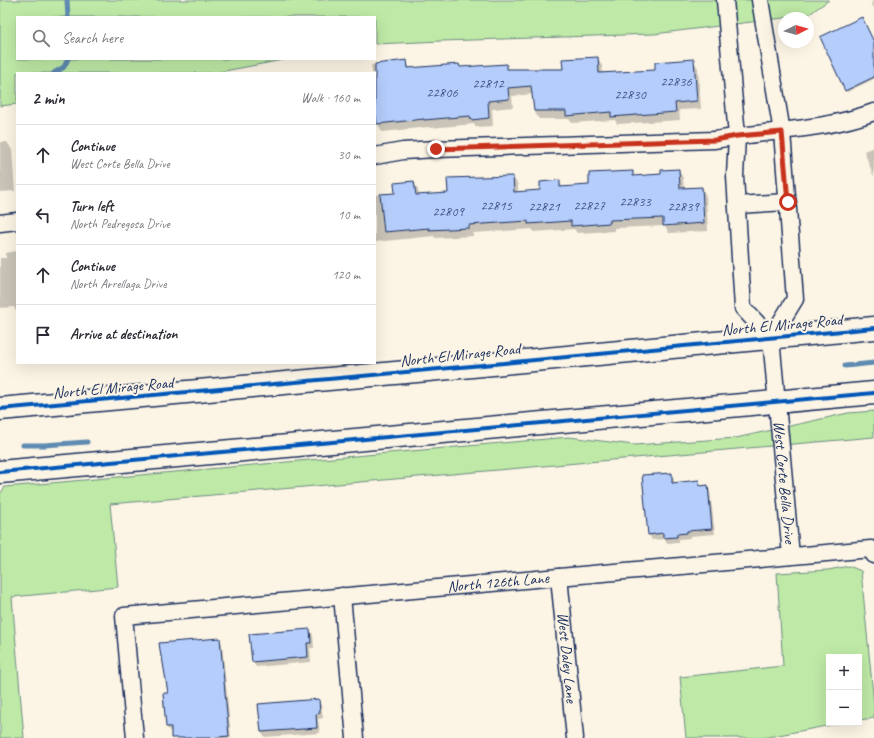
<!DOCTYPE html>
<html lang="en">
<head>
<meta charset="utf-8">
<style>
  body { margin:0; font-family:Caveat,sans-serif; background:#f7f7f7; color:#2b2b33 }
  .controls { position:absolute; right:12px; bottom:12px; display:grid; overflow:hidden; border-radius:0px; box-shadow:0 4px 16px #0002 }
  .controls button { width:36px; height:36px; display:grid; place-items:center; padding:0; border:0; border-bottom:1px solid #e1e1e2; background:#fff; color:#2b2b33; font:20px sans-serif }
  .compass { position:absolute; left:778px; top:12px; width:36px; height:36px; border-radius:50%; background:#fff; box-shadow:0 4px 16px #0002; rotate:85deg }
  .stop { position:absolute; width:12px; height:12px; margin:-9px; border:3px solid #c8321e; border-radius:50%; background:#fff }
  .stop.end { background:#c8321e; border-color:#fff; box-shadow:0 1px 4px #0008 }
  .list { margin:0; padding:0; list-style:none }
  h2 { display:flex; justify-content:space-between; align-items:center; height:52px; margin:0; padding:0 16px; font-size:17px }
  h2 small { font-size:13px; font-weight:400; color:#7c7c81 }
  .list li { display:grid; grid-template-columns:26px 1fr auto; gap:12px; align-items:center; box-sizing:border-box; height:60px; padding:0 16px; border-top:1px solid #e1e1e2 }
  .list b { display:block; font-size:15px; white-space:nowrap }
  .list p { margin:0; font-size:13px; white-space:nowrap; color:#7c7c81 }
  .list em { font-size:13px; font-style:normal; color:#7c7c81 }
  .icon { flex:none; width:22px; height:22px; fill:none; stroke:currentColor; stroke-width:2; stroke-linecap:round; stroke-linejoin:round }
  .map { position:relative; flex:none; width:874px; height:738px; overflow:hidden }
  .search { position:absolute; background:#fff; box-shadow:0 4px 16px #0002; left:16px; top:16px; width:360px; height:44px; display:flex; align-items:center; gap:10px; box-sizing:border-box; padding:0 14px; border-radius:0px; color:#7c7c81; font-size:15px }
  .panel { position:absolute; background:#fff; box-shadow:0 4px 16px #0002; left:16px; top:72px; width:360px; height:292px; border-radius:0px }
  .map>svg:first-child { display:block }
  .green { fill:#bee9a6; stroke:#6c8c82 }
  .shadow { fill:#0003 }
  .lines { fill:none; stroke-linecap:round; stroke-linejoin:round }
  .stream { stroke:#5e8ab2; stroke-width:5 }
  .building { fill:#b5cdfb; stroke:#1b2f5e }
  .street-casing { stroke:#1b2f5e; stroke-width:19 }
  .secondary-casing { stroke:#1b2f5e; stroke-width:25 }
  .street { stroke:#fcf5e5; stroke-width:16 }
  .secondary { stroke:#fcf5e5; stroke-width:22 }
  .cycleway-casing { stroke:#fcf5e5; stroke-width:6 }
  .cycleway { stroke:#0057b8; stroke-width:4 }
  .route { stroke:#c8321e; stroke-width:5 }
  .labels { text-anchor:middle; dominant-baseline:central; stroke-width:4; stroke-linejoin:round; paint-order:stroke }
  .number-label { font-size:14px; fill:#425685 }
  .street-label { font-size:16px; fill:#1b2f5e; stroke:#fcf5e5 }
</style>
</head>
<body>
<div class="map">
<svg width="874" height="738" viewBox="0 0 874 738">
  <rect width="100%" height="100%" fill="#fcf5e5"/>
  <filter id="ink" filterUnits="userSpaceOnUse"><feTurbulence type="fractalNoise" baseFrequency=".025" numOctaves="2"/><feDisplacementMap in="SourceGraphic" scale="8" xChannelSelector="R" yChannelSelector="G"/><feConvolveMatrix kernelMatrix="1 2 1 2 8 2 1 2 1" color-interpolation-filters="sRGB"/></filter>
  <g filter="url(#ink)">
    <g class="green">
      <polygon points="0,0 829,0 808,15 654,34 442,41 375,44 375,17 17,17 17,59 288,59 214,73 17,73 17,104 0,106"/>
      <polygon points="874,411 874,437 110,504 118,587 12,597 24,738 0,738 0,494 5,487 569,437 634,445 736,438 848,413"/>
      <polygon points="849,566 861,571 874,705 874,718 859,720 859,657 829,657 829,723 842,723 763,738 686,738 680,677 783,666 777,573 828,570"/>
    </g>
    <g class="shadow">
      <polygon points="873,0 874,0 874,8 871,5"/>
      <polygon points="821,38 874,44 874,79 847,92"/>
      <polygon points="598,58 602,66 603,74 656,71 693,60 698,68 701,109 679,110 680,120 617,124 615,120 572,123 569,119 539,119 534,111 533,94 512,96 513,107 492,109 493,126 476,127 474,124 430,128 429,127 382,132 377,122 375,122 375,73 372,73 371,65 406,62 411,69 459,65 461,68 506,65 509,70 564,70"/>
      <polygon points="0,142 7,142 12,150 15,191 0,192"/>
      <polygon points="874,147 874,177 864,151"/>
      <polygon points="679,170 683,178 684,189 702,188 706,196 708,231 669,233 665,226 614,228 614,231 577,233 574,229 534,232 532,229 473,233 473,236 435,238 434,236 375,242 375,195 396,194 414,182 418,190 419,196 449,194 513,177 518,185 518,192 541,190 559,181 563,188 590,186 632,172 635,177 662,175"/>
      <polygon points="17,251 17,311 16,311 14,307 0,308 0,258 6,258 6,253"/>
      <polygon points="671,474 674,479 674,484 698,481 701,486 707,486 710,491 715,534 690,536 690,538 679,539 679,542 667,543 665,539 652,540 649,534"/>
      <polygon points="310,630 313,635 314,648 310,648 311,662 256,667 253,662"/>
      <polygon points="219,639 222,644 231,738 172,738 172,732 170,732 167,727 169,694 164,661 162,657"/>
      <polygon points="318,700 321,705 323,718 318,719 320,733 265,737 261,732 259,705"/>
    </g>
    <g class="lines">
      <g class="stream">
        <polyline points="67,0 68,17"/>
        <polyline points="54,73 64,67 68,59"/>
        <polyline points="845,366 874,363"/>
        <polyline points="23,445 44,445 87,442"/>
      </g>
    </g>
    <g class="building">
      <polygon points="862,17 874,42 874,77 845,91 820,37"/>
      <polygon points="598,57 599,73 655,70 655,62 694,59 697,101 675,103 676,112 611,117 611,112 566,116 566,111 534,111 531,86 508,88 509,99 488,101 489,118 471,120 470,116 424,120 424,119 377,124 375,110 375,64 407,60 408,68 459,64 460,67 507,64 507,69 563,69 562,59"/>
      <polygon points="679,169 680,188 702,187 704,223 663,226 663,218 610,220 610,223 571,226 571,221 528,224 528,221 469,225 469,228 429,230 429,228 384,232 380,194 395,193 394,183 414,181 416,195 448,193 447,178 513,176 514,192 540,190 540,182 560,180 560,187 589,185 589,173 633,171 633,176 661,174 661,170"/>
      <polygon points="672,473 672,483 699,480 700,486 708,485 712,529 687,531 687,533 677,534 677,537 663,538 663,533 648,535 642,475"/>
      <polygon points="310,629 311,643 307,643 308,657 252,662 249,634"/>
      <polygon points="220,638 229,736 208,738 171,738 171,727 166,727 163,693 168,693 162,657 161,657 159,643"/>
      <polygon points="319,699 320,713 316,714 317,728 261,732 258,704"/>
    </g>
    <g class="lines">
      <g class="street-casing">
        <g id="street">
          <polyline points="725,0 737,136 735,176 743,308 771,338"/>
          <path id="s1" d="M760 0 782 132 795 299 771 338 791 556"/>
          <path d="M375 156 403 151 436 149 715 140C768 130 823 131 874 112"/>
          <polyline points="737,205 788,202"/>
          <polyline points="0,223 17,221"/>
          <path id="s2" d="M559 577 575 738"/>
          <polyline points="342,596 355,738"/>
          <path id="s3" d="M135 738 124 616 871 549 874 555"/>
        </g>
      </g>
      <g class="secondary-casing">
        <g id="secondary">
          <path d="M0 409C291 384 583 355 874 328"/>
          <polyline points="0,472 874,393"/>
        </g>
      </g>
      <use href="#street" class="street"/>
      <use href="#secondary" class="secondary"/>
      <g class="cycleway-casing">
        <g id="cycleway">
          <path d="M0 409C291 384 583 355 874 328"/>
          <polyline points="0,472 874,393"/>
        </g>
      </g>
      <use href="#cycleway" class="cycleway"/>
    </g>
  </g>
  <g class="lines" filter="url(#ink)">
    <polyline class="route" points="436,149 715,140 737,136 782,132 788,202"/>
  </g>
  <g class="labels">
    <g class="number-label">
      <text x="676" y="81">22836</text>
      <text x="488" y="83">22812</text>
      <text x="442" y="92">22806</text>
      <text x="630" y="94">22830</text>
      <text x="635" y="201">22833</text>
      <text x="496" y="205">22815</text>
      <text x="589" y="205">22827</text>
      <text x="544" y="206">22821</text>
      <text x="683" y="206">22839</text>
      <text x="448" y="211">22809</text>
    </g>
    <g class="street-label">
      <text transform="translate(782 325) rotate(-5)">North El Mirage Road</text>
      <text transform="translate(460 355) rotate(-6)">North El Mirage Road</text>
      <text transform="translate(113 388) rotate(-5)">North El Mirage Road</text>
      <text stroke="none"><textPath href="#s1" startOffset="492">West Corte Bella Drive</textPath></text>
      <text stroke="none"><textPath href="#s3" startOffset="498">North 126th Lane</textPath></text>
      <text stroke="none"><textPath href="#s2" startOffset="81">West Daley Lane</textPath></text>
    </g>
  </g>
</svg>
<div class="controls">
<button>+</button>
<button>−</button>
</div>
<svg class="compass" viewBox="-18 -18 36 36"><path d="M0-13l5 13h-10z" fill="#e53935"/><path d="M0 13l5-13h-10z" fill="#7c7c81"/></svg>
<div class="stop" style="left:788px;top:202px"></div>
<div class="stop end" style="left:436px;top:149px"></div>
<div class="search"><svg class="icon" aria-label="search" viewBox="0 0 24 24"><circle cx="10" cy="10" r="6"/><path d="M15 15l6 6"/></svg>Search here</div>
<section class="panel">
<h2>2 min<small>Walk · 160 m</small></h2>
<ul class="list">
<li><svg class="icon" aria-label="ahead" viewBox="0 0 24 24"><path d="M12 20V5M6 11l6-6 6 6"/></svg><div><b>Continue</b><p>West Corte Bella Drive</p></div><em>30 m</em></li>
<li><svg class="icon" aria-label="left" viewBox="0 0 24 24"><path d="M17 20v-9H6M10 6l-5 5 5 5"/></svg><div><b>Turn left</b><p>North Pedregosa Drive</p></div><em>10 m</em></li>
<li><svg class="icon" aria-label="ahead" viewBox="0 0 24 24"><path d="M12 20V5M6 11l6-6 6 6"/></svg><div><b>Continue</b><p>North Arrellaga Drive</p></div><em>120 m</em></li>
<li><svg class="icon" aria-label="arrive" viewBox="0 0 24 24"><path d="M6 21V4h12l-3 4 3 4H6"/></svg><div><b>Arrive at destination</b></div></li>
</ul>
</section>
</div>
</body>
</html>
